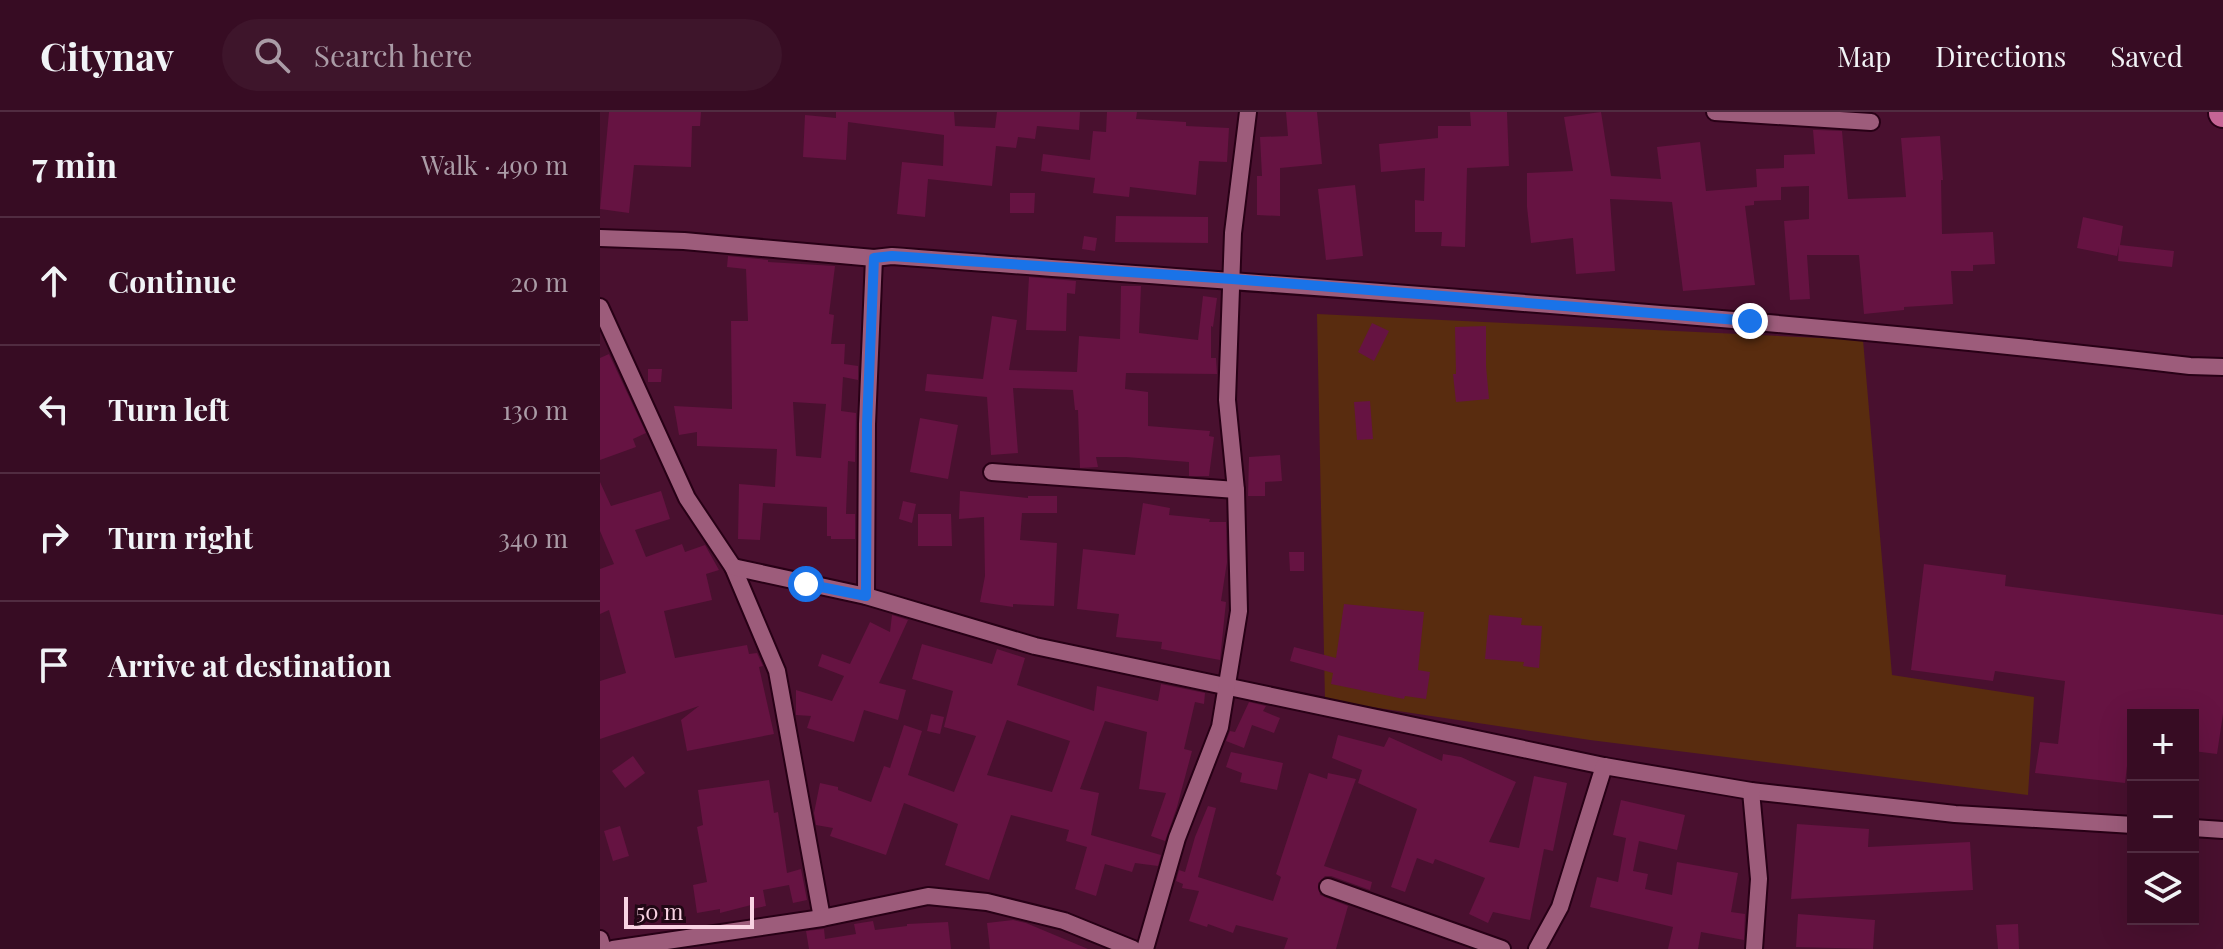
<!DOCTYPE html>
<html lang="en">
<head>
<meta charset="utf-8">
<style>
  body { margin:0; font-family:"Playfair Display",serif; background:#3e152b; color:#f1f3f6 }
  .controls { position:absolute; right:24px; bottom:24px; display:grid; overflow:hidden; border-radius:0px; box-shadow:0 8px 32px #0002 }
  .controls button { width:72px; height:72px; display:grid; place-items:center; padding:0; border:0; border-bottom:2px solid #512c41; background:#370c23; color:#f1f3f6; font:40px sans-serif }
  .scale { position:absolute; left:24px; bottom:20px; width:130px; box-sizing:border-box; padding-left:8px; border:4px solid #f9d3e3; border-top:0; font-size:22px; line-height:28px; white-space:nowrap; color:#f9d3e3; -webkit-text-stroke:6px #210815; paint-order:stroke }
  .stop { position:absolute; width:24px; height:24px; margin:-18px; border:6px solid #1a73e8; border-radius:50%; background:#fff }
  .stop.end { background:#1a73e8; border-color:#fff; box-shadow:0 2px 8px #0008 }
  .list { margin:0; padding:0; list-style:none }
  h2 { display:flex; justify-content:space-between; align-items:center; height:104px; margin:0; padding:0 32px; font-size:34px }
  h2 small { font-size:26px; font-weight:400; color:#aa9ba6 }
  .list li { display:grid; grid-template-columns:52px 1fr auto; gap:24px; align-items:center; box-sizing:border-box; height:128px; padding:0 32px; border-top:2px solid #512c41 }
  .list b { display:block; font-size:30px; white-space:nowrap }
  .list em { font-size:26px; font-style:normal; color:#aa9ba6 }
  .icon { flex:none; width:44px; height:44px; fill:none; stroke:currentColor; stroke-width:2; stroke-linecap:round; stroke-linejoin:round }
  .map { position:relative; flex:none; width:1623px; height:837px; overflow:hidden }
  header { display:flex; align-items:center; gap:48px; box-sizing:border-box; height:112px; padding:0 40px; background:#370c23; border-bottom:2px solid #512c41 }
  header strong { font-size:38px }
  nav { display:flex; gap:44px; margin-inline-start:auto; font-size:28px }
  .search { width:560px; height:72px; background:#3e152b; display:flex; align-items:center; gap:20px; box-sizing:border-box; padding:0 28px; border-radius:44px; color:#aa9ba6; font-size:30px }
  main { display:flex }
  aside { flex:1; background:#370c23 }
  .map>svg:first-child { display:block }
  .green { fill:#592c0f }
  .building { fill:#661342; fill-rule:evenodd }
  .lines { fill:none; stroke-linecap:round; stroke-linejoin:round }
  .minor-casing { stroke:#280016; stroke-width:20 }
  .trunk-casing { stroke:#280016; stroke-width:32 }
  .minor { stroke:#9d5c7b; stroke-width:16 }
  .trunk { stroke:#c66596; stroke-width:28 }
  .route { stroke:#1a73e8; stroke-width:10 }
</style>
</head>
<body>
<header>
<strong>Citynav</strong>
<div class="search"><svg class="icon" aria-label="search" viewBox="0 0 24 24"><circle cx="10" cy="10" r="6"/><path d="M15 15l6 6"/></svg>Search here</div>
<nav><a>Map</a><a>Directions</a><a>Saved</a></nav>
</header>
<main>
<aside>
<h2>7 min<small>Walk · 490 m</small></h2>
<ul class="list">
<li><svg class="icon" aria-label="ahead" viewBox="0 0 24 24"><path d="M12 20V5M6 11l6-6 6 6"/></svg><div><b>Continue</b></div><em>20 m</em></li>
<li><svg class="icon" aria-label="left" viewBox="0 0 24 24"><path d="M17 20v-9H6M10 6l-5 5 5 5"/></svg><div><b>Turn left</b></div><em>130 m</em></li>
<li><svg class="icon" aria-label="right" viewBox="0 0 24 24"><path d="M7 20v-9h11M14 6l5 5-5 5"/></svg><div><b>Turn right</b></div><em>340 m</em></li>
<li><svg class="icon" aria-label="arrive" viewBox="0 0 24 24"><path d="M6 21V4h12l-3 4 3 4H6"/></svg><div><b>Arrive at destination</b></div></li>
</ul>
</aside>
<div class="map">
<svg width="1623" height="837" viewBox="0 0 1623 837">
  <rect width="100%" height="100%" fill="#49102f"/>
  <polygon class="green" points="717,202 1263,228 1292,563 1434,585 1428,683 990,628 725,588"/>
  <g class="building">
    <polygon points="9,0 101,0 100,14 92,14 91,55 34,53 29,101 0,97"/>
    <polygon points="236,0 354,0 355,14 395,16 397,0 480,0 479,18 437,14 435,27 418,25 416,36 396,34 392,74 328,67 325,105 297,102 302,50 343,54 344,23 248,10 246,48 203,45 205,3 236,6"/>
    <polygon points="507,0 537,0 536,7 586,10 586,14 629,16 627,50 599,49 596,83 530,75 529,85 493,81 495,66 441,59 443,42 490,48 493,19 506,20"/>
    <polygon points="686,0 717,0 722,52 680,56 680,104 657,103 657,64 662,64 660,25 688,24"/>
    <polygon points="870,0 907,0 909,54 867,56 865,135 841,134 842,120 815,120 815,88 824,89 825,56 781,60 779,32 838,26 838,14 871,14"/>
    <polygon points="1001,0 1011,64 1061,67 1057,35 1100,30 1106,79 1157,75 1156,57 1184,56 1184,43 1215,42 1213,18 1218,18 1242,19 1248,87 1306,85 1301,26 1340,24 1343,68 1341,68 1342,122 1393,120 1395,152 1373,153 1373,159 1351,159 1353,192 1304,195 1304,198 1264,202 1259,143 1207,143 1210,187 1190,188 1184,109 1209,107 1209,74 1181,75 1181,88 1154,89 1154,93 1145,94 1155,173 1083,179 1072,90 1010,87 1015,159 976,162 973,126 931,131 927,95 927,61 973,59 964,5"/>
    <polygon points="755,73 763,144 726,148 718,77"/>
    <polygon points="410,81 435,81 434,101 410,101"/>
    <polygon points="516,104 608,105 608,131 515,130"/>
    <polygon points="1483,105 1523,114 1520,133 1574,139 1572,155 1518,149 1519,134 1517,144 1477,136"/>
    <polygon points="484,124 497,126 495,139 482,137"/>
    <path d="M128 144 168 148V150L235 154 229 202 234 203 231 232H245L244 252 258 254V268L243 265 241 299 256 301 255 350 248 349 246 402H255V427H231V424H227V395L163 391 160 428 138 427 139 372 175 375 177 337 97 334V320L79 323 74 294 132 297 131 209H148L146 157 127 155ZM193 290 226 292 221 346 196 344Z"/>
    <polygon points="429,165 476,169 475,182 467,181 466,219 426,218"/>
    <polygon points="521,174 541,174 539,221 598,228 603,184 617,186 613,215 611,214 611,246 616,246 617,262 526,261 525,277 548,280 548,314 610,319 609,324 614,325 609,364 589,364 589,350 526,345 496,345 498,355 480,356 478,298 475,298 473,278 413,276 418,341 391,343 387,285 325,279 327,262 383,267 392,204 417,208 409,258 477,260 479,224 520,227"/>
    <polygon points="772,211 789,219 774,249 758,240"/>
    <polygon points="886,214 886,254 889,287 856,290 853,262 856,262 855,215"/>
    <polygon points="9,242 46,321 33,327 36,335 0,348 0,246"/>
    <polygon points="48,257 62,257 61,270 48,270"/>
    <polygon points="770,289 773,327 757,328 754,290"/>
    <polygon points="320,306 358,313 348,367 310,360"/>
    <polygon points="680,343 682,369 665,370 665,384 648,384 649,345"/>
    <polygon points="0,370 11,394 61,379 70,407 35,418 46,445 82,432 85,440 105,433 119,458 106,462 112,488 64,499 75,546 147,533 149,542 157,541 163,554 159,555 174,622 87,639 81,608 99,594 0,627 0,569 26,561 9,498 0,502 0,457 14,452 0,419"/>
    <polygon points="360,379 428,386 428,384 457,384 457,401 422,401 420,428 457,431 454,494 413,492 413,495 380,490 385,464 384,405 359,407"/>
    <polygon points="303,389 316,392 312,411 299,407"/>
    <polygon points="543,391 570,396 569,403 610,407 609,410 626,410 627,450 621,489 626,490 620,548 561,537 562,530 516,525 519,502 477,497 483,437 535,443"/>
    <polygon points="318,402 351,402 352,434 318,434"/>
    <polygon points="689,440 704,440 704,459 690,459"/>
    <polygon points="1324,452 1406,463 1405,474 1623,503 1623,602 1617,642 1593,639 1593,603 1533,603 1525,671 1435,661 1440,630 1458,632 1465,569 1395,559 1393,569 1311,558"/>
    <polygon points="744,492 824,500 818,558 830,560 826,587 805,584 804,587 731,572 733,561 690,549 694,535 736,546"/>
    <polygon points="292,503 308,508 279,571 306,578 298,608 264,598 254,630 207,616 211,604 196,603 196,578 232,589 244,564 218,554 222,542 250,552 270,510 290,520"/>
    <polygon points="889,503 922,506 921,513 942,514 939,556 923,554 924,550 885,547"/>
    <path d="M322 532 392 552 397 537 425 546 417 573 494 599 497 574 558 589 561 572 605 581 604 592 595 590 584 637 592 639 577 695 565 729 551 724 566 681 539 677 547 620 505 609 480 677 499 681 491 723 561 743 558 754 535 751 532 760 505 752 496 784 475 777 487 735 466 729 469 718 411 703 389 768 345 753 358 712 304 691 286 743 230 724 233 716 216 713 214 701 220 671 238 675V678L271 690 284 654 290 656 304 613 322 619 308 663 354 680 376 624 344 615 353 579 312 567ZM407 608 470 629 452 680 387 663Z"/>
    <polygon points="649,590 666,594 663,599 680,606 674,621 652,613 644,636 626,629 630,619 635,620"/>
    <polygon points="331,602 344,605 340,622 327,619"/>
    <polygon points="738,623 784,635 789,625 842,649 843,642 861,645 916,670 889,730 919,736 934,664 967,671 953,739 944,737 930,808 893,800 888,811 869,802 885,766 835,747 833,752 817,746 805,780 791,775 817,697 758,671 762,658 732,646"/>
    <polygon points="631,640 683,651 677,678 640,670 642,661 626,655"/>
    <polygon points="33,644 45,661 25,676 12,659"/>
    <polygon points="709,661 727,667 728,661 756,667 724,754 772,770 770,778 731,764 725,764 718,771 720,783 748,794 736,837 684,837 688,826 636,813 633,821 608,812 607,815 589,809 599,779 582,776 583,772 576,769 579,758 585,760 595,725 608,694 616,696 598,765 673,789 681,765 676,762"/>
    <polygon points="169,668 174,701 178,700 187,761 201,757 207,788 193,791 189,773 163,778 166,794 152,797 151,793 120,801 120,797 97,801 93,773 107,770 97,715 103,713 98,678"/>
    <polygon points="1021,688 1085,703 1077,738 1039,729 1033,759 1048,762 1045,777 1072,783 1077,750 1138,761 1131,800 1145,802 1144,828 1101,820 1098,837 1068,837 1073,815 990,795 997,765 1018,770 1026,726 1013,723"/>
    <polygon points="1197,712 1269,717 1268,735 1370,730 1373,778 1191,787"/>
    <polygon points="20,714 29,744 13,749 4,719"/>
    <polygon points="1198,802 1275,808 1273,837 1196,835"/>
    <polygon points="413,808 426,811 488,837 390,837 387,811"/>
    <polygon points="273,809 275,818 307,814 307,812 348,810 351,837 209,837 206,819 224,817 225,827 256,822 254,812"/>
    <polygon points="1418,812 1419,837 1398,837 1396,813"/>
  </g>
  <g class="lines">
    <g class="minor-casing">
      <g id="minor">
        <polyline points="1115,0 1271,10"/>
        <path d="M0 126 84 129 274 146 292 144C725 177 1158 203 1590 254L1623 255"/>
        <polyline points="0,195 87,386 133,455 177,559 222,806"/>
        <polyline points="392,360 636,378"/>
        <polyline points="133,455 266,484 435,534 1004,654 1151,679 1355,702 1533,713"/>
        <polyline points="266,484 267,312 274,146"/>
        <polyline points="1151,679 1159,767 1154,837"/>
        <polyline points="1593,716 1623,718"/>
        <polyline points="728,775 902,837"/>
        <polyline points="0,827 3,837"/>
        <polyline points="13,837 222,806 328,784 387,790 464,809 533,837"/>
        <polyline points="545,837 577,726 620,615 639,499 636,378 627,288 633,121 648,0"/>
        <polyline points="937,837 960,795 1004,654"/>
      </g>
    </g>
    <g class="trunk-casing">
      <polyline id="trunk" points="1623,0 1623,1"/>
    </g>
    <use href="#minor" class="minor"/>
    <use href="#trunk" class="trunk"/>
  </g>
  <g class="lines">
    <polyline class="route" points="206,472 266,484 267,312 274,146 292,144 632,167 1150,209"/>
  </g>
</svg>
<div class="controls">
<button>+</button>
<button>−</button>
<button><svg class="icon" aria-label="layers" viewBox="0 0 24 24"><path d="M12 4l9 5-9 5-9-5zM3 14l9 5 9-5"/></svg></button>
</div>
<div class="scale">50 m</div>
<div class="stop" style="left:206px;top:472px"></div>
<div class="stop end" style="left:1150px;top:209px"></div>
</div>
</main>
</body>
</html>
